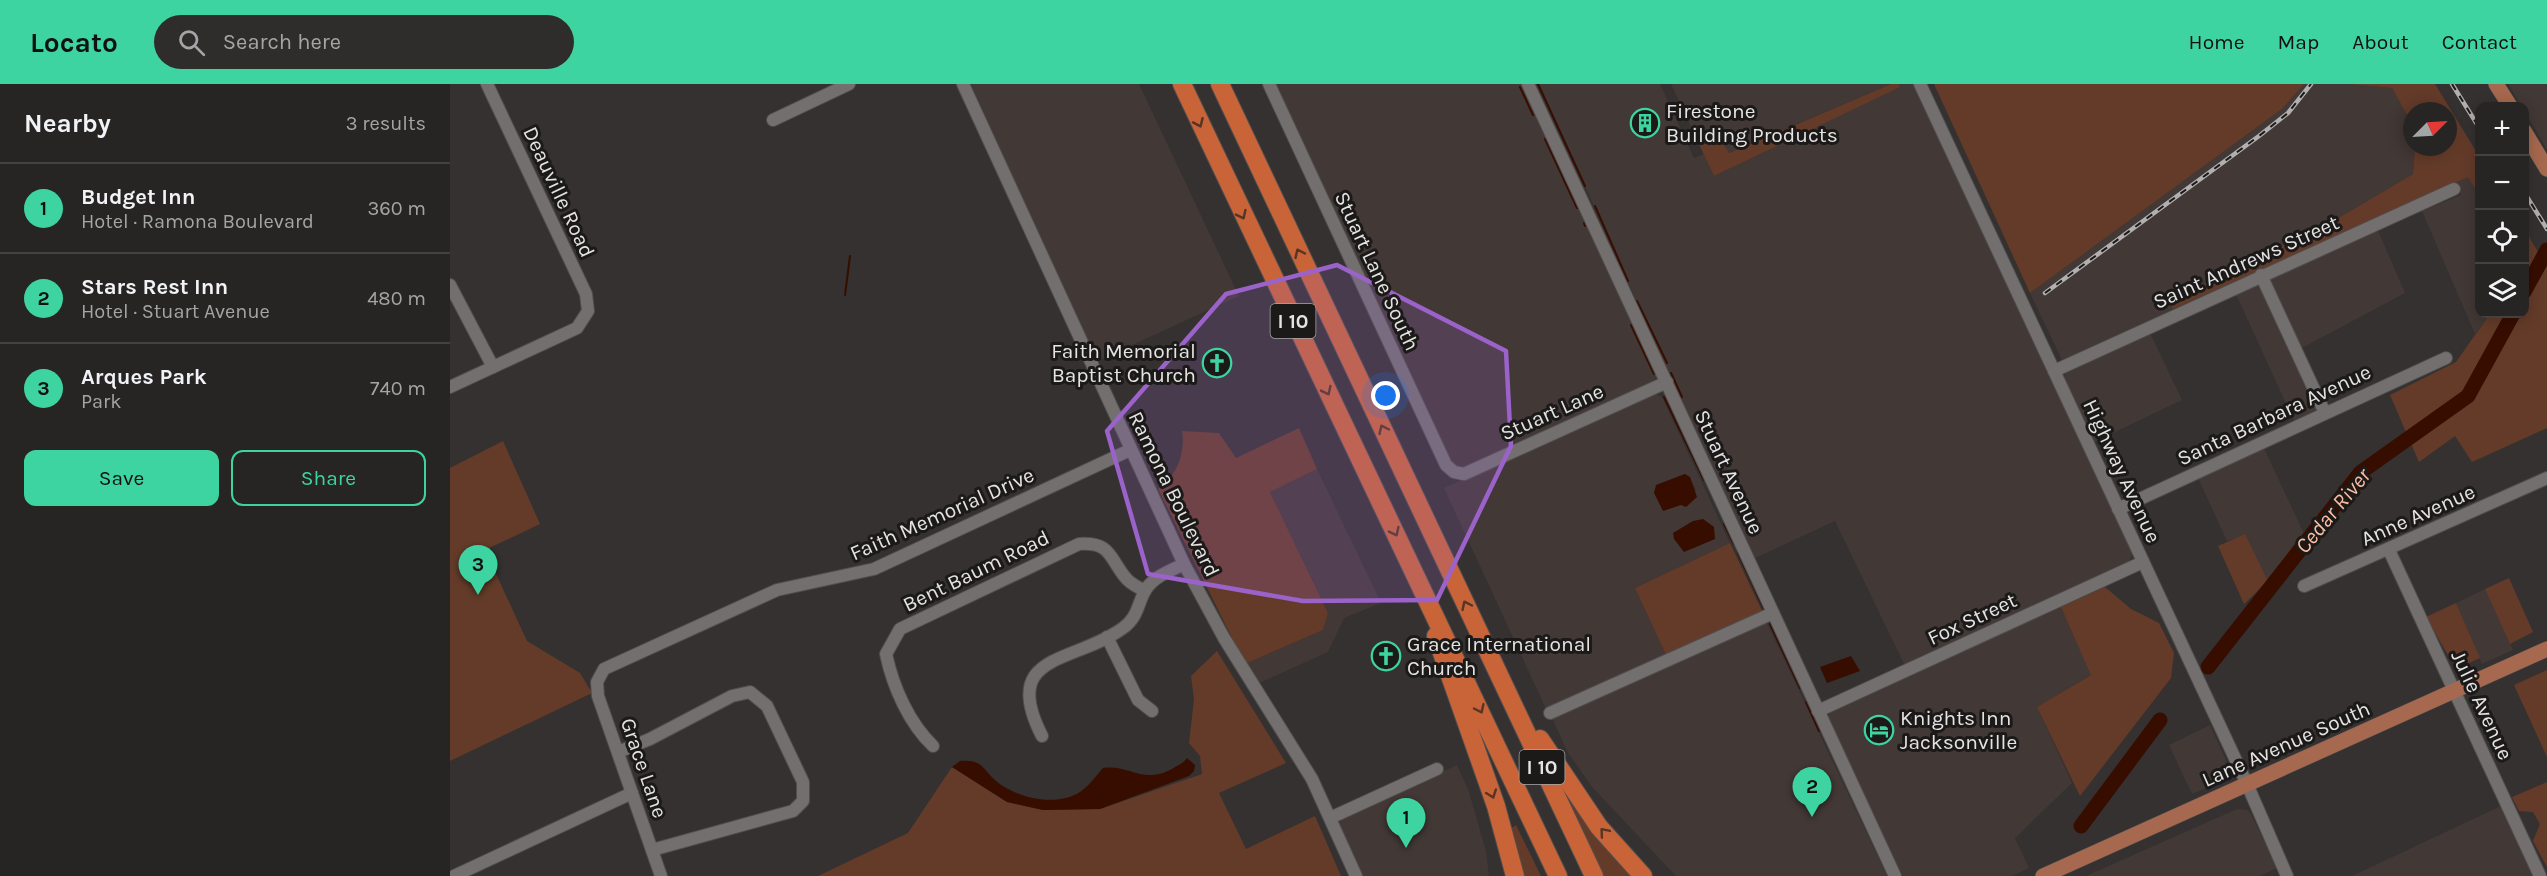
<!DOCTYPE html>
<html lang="en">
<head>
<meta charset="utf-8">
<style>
  body { margin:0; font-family:Karla,sans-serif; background:#2f2d2c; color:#f1f3f6 }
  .controls { position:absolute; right:18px; top:18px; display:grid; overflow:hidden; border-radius:12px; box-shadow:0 3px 15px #0003 }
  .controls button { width:54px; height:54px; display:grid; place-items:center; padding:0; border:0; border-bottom:2px solid #434241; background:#272524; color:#f1f3f6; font:30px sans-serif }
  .compass { position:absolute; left:1953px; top:18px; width:54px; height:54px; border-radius:50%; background:#272524; box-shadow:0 3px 15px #0003; rotate:66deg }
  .you { position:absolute; left:936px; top:312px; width:21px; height:21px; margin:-15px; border:4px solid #fff; border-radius:50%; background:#1a73e8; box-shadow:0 0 0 9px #1a73e833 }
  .badge { display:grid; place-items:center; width:39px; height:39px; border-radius:50%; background:#3ed4a2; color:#111; font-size:20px; font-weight:700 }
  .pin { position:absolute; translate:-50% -50px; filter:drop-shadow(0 2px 3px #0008) }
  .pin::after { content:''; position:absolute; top:32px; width:21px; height:18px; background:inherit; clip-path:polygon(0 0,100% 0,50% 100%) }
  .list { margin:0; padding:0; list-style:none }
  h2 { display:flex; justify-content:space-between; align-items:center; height:78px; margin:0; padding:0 24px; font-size:26px }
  h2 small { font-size:20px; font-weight:400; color:#a4a5a6 }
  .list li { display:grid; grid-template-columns:39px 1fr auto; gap:18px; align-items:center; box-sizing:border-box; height:90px; padding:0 24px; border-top:2px solid #434241 }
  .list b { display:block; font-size:22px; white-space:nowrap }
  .list p { margin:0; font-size:20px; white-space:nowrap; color:#a4a5a6 }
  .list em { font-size:20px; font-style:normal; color:#a4a5a6 }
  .actions { display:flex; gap:12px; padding:18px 24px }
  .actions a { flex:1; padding:14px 0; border:2px solid #3ed4a2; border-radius:12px; text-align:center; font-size:21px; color:#3ed4a2 }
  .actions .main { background:#3ed4a2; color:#111 }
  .icon { flex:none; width:33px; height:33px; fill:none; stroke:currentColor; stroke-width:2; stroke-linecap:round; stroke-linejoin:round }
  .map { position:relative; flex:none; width:2097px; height:792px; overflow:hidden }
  header { display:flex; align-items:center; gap:36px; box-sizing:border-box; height:84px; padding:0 30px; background:#3ed4a2; color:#111 }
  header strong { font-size:28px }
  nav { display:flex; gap:33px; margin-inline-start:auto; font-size:21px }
  .search { width:420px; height:54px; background:#2f2d2c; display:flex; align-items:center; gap:15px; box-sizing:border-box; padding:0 21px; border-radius:33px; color:#a4a5a6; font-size:22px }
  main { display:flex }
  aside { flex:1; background:#272524 }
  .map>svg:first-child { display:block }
  .built { fill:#423836; fill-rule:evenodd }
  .green { fill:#643b29 }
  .water { fill:#370d00 }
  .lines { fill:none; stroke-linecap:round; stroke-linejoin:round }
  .stream { stroke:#370d00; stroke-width:2 }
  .river { stroke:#370d00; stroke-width:15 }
  .minor-casing { stroke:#504e4d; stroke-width:14 }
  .major-casing { stroke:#504e4d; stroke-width:16 }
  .highway-casing { stroke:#504e4d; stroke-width:20 }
  .minor { stroke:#726f6e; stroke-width:12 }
  .major { stroke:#a6684e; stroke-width:15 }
  .highway { stroke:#c96438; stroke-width:18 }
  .rail-casing { stroke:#b1afaf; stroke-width:4.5 }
  .rail { stroke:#1b1a19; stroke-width:2; stroke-dasharray:7; stroke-linecap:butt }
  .oneway { stroke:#583424 }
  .marked { fill:#9b63ca; fill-opacity:0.2; stroke:#9b63ca; stroke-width:4.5; stroke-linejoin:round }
  .labels { text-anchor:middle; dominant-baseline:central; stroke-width:6; stroke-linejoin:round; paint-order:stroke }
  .shield { fill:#1b1a19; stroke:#a8a7a6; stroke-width:1.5 }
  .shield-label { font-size:20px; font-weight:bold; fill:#e5e3e3 }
  .poi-label { font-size:21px; fill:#e5e3e3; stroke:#1b1a19; text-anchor:start }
  .street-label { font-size:21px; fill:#e5e3e3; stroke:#1b1a19 }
  .water-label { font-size:22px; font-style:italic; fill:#fcbda3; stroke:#1b1a19 }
</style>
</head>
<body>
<header>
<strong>Locato</strong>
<div class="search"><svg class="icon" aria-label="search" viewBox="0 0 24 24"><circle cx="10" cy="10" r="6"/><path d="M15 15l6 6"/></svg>Search here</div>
<nav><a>Home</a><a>Map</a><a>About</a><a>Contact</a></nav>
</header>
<main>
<aside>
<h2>Nearby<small>3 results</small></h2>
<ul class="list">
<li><span class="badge">1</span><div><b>Budget Inn</b><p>Hotel · Ramona Boulevard</p></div><em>360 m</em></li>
<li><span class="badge">2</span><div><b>Stars Rest Inn</b><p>Hotel · Stuart Avenue</p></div><em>480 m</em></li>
<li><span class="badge">3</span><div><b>Arques Park</b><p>Park</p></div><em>740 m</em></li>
</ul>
<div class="actions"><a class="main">Save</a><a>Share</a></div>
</aside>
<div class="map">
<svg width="2097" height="792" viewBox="0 0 2097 792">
  <rect width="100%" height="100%" fill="#343130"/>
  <g class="built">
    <polygon points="521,0 689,0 789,212 645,278"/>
    <polygon points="823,0 1074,0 1207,291 1204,296 1012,385 1007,384 1000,378"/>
    <polygon points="1089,0 1210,0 1244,74 1254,70 1264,92 1449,3 1449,0 1466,0 1683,468 1678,481 1455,582 1385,437 1303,475"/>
    <polygon points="1221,0 1441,0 1278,69 1265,47 1246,54"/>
    <polygon points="1854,0 1899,0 1942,4 1962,40 1962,63 1965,63 1963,90 1885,136 1718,217 1723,225 1612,276 1580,209 1832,25"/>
    <polygon points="2058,0 2097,0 2097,66 2075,28 2074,22 2071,22"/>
    <polygon points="2018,92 2029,111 2030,230 2040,230 2025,250 1972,127 2011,111 2006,98"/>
    <polygon points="1927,144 1955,209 1850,265 1820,199 1822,191"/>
    <polygon points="1809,200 1814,204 1868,321 1867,328 1845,339 1785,208"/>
    <polygon points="1699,247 1732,316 1642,359 1614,299 1615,290 1619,285"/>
    <path d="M1203 309 1212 313 1280 459 1185 504 1216 571 1097 627 994 404ZM1235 390 1240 394 1246 406 1236 422 1206 401Z"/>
    <polygon points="1813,362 1855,452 1818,497 1795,451 1777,457 1747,392"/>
    <polygon points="867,385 931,519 894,534 878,568 807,600 795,580 873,546 878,529 820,408"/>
    <polygon points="2035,505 2063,566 2032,580 2006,519"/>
    <polygon points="1611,523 1642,590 1587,623 1622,699 1565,754 1579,784 1562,792 1453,792 1377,634 1382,624"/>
    <polygon points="1316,537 1437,792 1226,792 1143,704 1118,669 1102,634"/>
    <polygon points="1760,641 1776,676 1774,693 1768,699 1742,710 1719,661"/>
    <polygon points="1007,681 1019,708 1036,767 1039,792 913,792 889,740 892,733"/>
    <polygon points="2053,721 2085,792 1902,792"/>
    <polygon points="1787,725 1798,726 1802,732 1827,784 1810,792 1636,792"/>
  </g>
  <g class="green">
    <polygon points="1441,0 1449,0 1450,3 1264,92 1246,54 1265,47 1279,69"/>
    <polygon points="1484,0 1854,0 1832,25 1580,209"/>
    <polygon points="1899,0 1985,0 2029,72 2029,111 2018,93 1723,225 1718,217 1885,136 1963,90 1965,63 1998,63 1998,27 1962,27 1962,40 1942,4"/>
    <polygon points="2075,146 2097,183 2097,344 2022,378 2005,352 1969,378 1940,311 2006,278 2040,230 2074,230"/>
    <path d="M849 344 867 385 820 408 878 529 873 546 795 580 708 405C726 393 736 369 732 347L769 349 786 374Z"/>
    <polygon points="53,357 90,440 35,466 77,557 130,589 142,609 0,677 0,384"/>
    <polygon points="1795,450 1818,497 1794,520 1768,462"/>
    <polygon points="1280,459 1313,529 1216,571 1185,504"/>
    <polygon points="2059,494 2083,548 2060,560 2035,505"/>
    <polygon points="1655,503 1681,525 1709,539 1724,569 1721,594 1630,712 1587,623 1641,591 1611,523"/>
    <polygon points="2006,519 2030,574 2006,585 1976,533"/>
    <polygon points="767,567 836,679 769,709 796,765 865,732 891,792 368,792 458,749 502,683 557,718 593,726 650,725 752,690 750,672 739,659 744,615 741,592"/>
    <polygon points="2097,586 2097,673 2064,601"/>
    <polygon points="1111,698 1188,792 1153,792"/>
    <polygon points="2097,698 2097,783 2083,757 2090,740 2083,728 2069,727 2062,713"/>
    <polygon points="1066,741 1091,792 1070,792 1060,745"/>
  </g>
  <g class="water">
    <polygon points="1235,390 1240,393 1247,413 1236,423 1231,421 1213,427 1204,409 1206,401"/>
    <polygon points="1253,435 1264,443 1265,455 1234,468 1224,455 1223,449 1243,437"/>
    <polygon points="1401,572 1410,587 1377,599 1370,583"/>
    <path d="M737 674 745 681 744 687 739 692 650 725 593 726 557 718 502 683 510 677C533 675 532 685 546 697 568 715 606 723 630 708 639 702 646 692 653 684 680 680 692 701 722 685 728 681 734 679 737 674Z"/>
  </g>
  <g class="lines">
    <g class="stream">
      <polyline points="1088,0 1135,102"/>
      <polyline points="1070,3 1083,31"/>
      <polyline points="1095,55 1127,124"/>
      <polyline points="1145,122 1178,197"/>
      <polyline points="1134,139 1135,142"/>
      <polyline points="395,211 400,172"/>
      <polyline points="1187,217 1217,279"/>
      <polyline points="1181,241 1204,290"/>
      <polyline points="1221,289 1232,313"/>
      <polyline points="1214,313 1254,396"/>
      <polyline points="1274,440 1284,460"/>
      <polyline points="1288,469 1314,525"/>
      <polyline points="1320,540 1350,604"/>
      <polyline points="1356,618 1369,647"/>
    </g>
    <g class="river">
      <polyline points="2074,208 2097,166"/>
      <polyline points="1758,583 1911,388 2018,312 2063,230"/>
      <polyline points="1631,742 1710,636"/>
    </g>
    <g class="minor-casing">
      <g id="minor">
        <polyline points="513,0 734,480 774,554 862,695 906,792"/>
        <polyline points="819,0 996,381 1004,388 1014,390 1217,298"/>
        <polyline points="1078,0 1445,792"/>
        <polyline points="1470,0 1797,700 1837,792"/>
        <polyline points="323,36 399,0"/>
        <polyline points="1811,191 1875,329"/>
        <polyline points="0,201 43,283"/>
        <polyline points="1604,287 2004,105"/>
        <polyline points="0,303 127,244 138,227 136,210 37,0"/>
        <polyline points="1668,425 1996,274"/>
        <polyline points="1939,466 2090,792"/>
        <polyline points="1854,502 2097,394"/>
        <polyline points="657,553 688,616 702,627"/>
        <polyline points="1368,627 1693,478"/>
        <polyline points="1100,629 1323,529"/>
        <path d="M592 652C549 568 624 580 673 544 689 532 687 520 696 505 705 492 720 487 734 480"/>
        <path d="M483 662C459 639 443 603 436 570L450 545 629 460C661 458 659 473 675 493 680 500 688 503 695 507"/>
        <polyline points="168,668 200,655 282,612 300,608 317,622 353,698 353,717 343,727 202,766"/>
        <polyline points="880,734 987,685"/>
        <polyline points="4,792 182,709"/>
        <polyline points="211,792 148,612 147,598 154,585 327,506 424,485 680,366"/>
      </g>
    </g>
    <g class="major-casing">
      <g id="major">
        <polyline points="2046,0 2060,22"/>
        <polyline points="2074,47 2097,85"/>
        <polyline points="1593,792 2097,565"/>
      </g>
    </g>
    <g class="highway-casing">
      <g id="highway">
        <polyline points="732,0 1108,792"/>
        <polyline points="770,0 1144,792"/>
        <polyline points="986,552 1046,722 1065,792"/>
        <polyline points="1090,655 1149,743 1193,792"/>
      </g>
    </g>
    <use href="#minor" class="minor"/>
    <use href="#major" class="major"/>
    <use href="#highway" class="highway"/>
    <g class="rail-casing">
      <g id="rail">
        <polyline points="2002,0 2030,45"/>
        <polyline points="2074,108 2097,145"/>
        <polyline points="1595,209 1809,52 1838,29 1861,0"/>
      </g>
    </g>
    <use href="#rail" class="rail"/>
  </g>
  <defs><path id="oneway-chevron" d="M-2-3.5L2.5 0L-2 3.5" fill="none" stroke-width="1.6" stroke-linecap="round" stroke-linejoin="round" transform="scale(1.5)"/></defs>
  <g class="oneway">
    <use href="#oneway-chevron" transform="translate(749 39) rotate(66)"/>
    <use href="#oneway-chevron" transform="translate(792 131) rotate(64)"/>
    <use href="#oneway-chevron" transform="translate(849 169) rotate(-115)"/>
    <use href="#oneway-chevron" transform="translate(877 307) rotate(64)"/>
    <use href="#oneway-chevron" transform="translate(933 345) rotate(-115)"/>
    <use href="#oneway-chevron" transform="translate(945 448) rotate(64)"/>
    <use href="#oneway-chevron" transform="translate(1016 521) rotate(-115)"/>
    <use href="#oneway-chevron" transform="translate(1030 625) rotate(65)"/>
    <use href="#oneway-chevron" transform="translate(1042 710) rotate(70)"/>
    <use href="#oneway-chevron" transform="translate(1154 748) rotate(-130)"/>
  </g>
  <path class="marked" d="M887 181 1056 267 1061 362 987 516 853 517 698 490 657 347 776 210Z"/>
  <defs>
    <g id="building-ring" transform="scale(1.5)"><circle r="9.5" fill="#1b1a19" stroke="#3ed4a2" stroke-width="1.5"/><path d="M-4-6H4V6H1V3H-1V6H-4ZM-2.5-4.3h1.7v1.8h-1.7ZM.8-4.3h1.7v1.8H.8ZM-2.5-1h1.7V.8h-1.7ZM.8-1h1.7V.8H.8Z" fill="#3ed4a2"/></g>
    <g id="church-ring" transform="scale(1.5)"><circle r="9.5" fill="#1b1a19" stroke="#3ed4a2" stroke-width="1.5"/><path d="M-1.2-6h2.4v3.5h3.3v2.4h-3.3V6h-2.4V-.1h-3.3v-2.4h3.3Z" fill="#3ed4a2"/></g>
    <g id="hotel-ring" transform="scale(1.5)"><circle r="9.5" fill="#1b1a19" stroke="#3ed4a2" stroke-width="1.5"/><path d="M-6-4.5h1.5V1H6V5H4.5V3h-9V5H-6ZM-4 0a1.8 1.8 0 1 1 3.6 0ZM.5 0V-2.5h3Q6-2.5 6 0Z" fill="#3ed4a2"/></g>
  </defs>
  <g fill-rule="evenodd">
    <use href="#building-ring" x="1195" y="39"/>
    <use href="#church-ring" x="767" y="279"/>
    <use href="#church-ring" x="936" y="572"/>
    <use href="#hotel-ring" x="1429" y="646"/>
  </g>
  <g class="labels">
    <g class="shield">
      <rect x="820.5" y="220" width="45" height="34" rx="4.5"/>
      <rect x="1069.5" y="666" width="45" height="34" rx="4.5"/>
    </g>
    <g class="shield-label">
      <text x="843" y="237">I 10</text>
      <text x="1092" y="683">I 10</text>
    </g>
    <g class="poi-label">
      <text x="1216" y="27">Firestone<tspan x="1216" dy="24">Building Products</tspan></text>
      <text x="746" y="267" text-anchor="end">Faith Memorial<tspan x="746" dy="24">Baptist Church</tspan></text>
      <text x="957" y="560">Grace International<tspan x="957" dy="24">Church</tspan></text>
      <text x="1450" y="634">Knights Inn<tspan x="1450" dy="24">Jacksonville</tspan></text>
    </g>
    <g class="street-label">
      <text transform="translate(109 108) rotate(65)">Deauville Road</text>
      <text transform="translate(1796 178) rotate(-24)">Saint Andrews Street</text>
      <text transform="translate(927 187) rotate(65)">Stuart Lane South</text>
      <text transform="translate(1102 328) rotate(-24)">Stuart Lane</text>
      <text transform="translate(1824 331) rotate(-25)">Santa Barbara Avenue</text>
      <text transform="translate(1672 387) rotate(65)">Highway Avenue</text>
      <text transform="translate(1279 388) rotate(65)">Stuart Avenue</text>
      <text transform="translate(724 410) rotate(64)">Ramona Boulevard</text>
      <text transform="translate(492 430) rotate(-24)">Faith Memorial Drive</text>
      <text transform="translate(1968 431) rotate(-24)">Anne Avenue</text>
      <text transform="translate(526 487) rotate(-26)">Bent Baum Road</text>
      <text transform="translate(1522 535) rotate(-25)">Fox Street</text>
      <text transform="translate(2032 621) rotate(65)">Julie Avenue</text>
      <text transform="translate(1836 660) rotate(-24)">Lane Avenue South</text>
      <text transform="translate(194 684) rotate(71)">Grace Lane</text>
    </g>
    <g class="water-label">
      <text transform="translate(1883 427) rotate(-50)">Cedar River</text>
    </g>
  </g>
</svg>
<div class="controls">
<button>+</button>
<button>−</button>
<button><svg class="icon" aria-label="locate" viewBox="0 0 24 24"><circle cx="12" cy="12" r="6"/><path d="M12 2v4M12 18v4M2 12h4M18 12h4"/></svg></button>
<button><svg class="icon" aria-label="layers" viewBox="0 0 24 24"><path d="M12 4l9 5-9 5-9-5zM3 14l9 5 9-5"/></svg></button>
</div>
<svg class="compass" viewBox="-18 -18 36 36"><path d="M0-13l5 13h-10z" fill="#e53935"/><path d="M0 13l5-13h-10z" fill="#a4a5a6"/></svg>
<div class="you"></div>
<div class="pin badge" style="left:956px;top:764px">1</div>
<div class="pin badge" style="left:1362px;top:733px">2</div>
<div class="pin badge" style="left:28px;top:511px">3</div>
</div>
</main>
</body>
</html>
